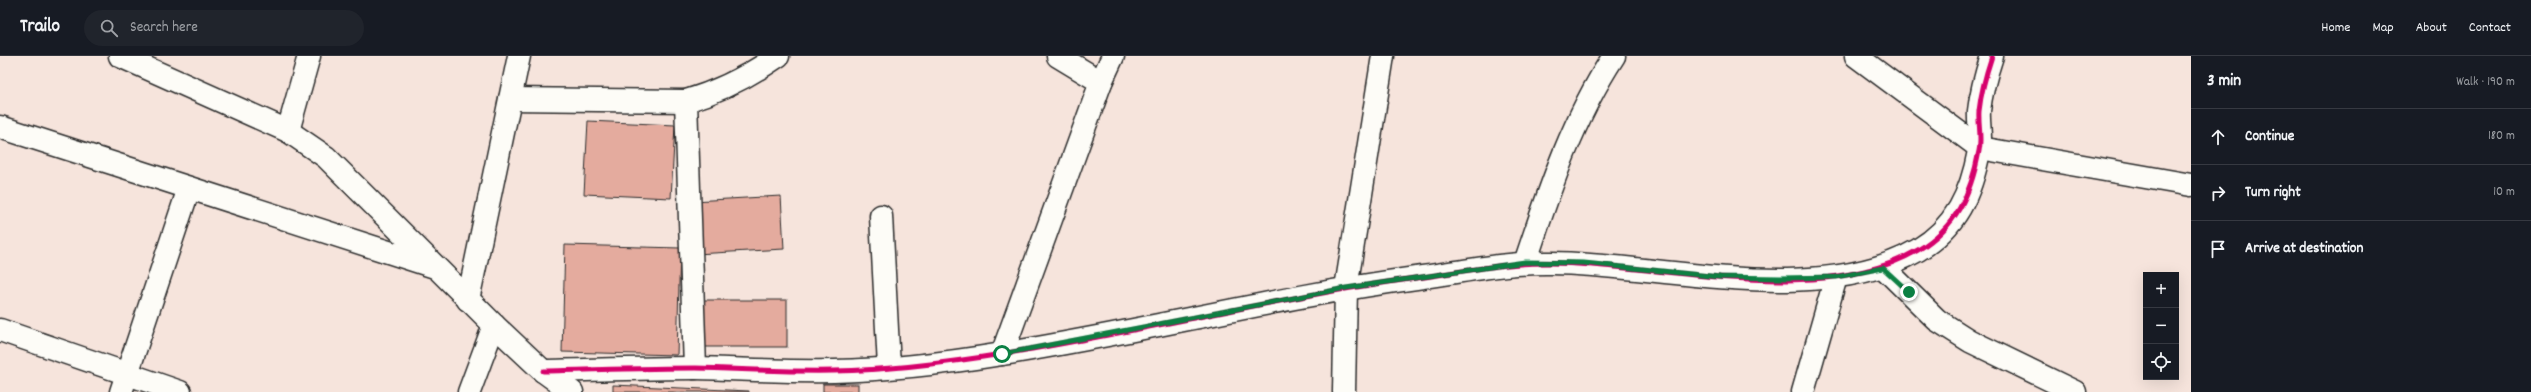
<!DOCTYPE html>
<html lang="en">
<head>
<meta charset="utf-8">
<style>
  body { margin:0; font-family:Dekko,sans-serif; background:#20242c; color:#f1f3f6 }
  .controls { position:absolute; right:12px; bottom:12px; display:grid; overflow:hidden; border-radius:0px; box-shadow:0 4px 16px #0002 }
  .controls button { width:36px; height:36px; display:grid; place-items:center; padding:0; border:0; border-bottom:1px solid #363941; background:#171b24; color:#f1f3f6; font:20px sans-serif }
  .stop { position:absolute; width:12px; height:12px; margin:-9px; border:3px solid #0b8043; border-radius:50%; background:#fff }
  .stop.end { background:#0b8043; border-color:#fff; box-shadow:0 1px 4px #0008 }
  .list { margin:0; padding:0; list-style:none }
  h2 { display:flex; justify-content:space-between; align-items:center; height:52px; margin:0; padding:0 16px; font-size:17px }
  h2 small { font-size:13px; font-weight:400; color:#9ea1a6 }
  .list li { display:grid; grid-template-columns:26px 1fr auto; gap:12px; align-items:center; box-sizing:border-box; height:56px; padding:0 16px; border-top:1px solid #363941 }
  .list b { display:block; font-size:15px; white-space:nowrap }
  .list em { font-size:13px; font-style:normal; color:#9ea1a6 }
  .icon { flex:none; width:22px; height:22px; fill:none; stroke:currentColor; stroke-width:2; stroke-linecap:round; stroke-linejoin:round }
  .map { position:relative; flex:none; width:2191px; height:336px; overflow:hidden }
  header { display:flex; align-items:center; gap:24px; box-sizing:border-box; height:56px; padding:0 20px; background:#171b24; border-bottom:1px solid #363941 }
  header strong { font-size:19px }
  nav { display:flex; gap:22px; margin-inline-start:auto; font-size:14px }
  .search { width:280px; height:36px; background:#20242c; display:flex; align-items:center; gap:10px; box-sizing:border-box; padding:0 14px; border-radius:22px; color:#9ea1a6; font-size:15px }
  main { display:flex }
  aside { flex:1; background:#171b24 }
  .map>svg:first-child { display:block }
  .building { fill:#e4ab9e; stroke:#2b2b2b }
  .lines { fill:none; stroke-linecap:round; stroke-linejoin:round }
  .street-casing { stroke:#2b2b2b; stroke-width:25 }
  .street { stroke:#fdfcf7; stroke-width:22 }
  .cycleway-casing { stroke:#fdfcf7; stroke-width:8 }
  .cycleway { stroke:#d6006c; stroke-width:5 }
  .route { stroke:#0b8043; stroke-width:5 }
</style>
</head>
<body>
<header>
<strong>Trailo</strong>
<div class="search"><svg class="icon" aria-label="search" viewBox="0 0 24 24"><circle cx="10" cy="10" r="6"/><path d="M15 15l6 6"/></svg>Search here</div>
<nav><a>Home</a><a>Map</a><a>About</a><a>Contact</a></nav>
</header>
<main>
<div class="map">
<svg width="2191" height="336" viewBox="0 0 2191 336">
  <rect width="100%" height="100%" fill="#f6e4dc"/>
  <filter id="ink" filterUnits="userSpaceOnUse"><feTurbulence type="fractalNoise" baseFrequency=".025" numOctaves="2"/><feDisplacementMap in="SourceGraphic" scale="8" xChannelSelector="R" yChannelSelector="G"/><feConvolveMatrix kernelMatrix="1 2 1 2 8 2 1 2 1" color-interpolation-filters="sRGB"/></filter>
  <g filter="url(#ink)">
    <g class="building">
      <polygon points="588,65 675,69 671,142 584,138"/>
      <polygon points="781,140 784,193 696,198 693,145"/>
      <polygon points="565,189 680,192 677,299 562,296"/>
      <rect x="703" y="244" width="84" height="47"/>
      <rect x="823" y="328" width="35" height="8"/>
      <polygon points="613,329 749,335 749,336 613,336"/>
    </g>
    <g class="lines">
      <g class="street-casing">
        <g id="street">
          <polyline points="120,0 288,75 326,101 494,269 543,315 572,336"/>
          <polyline points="1058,0 1101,26"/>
          <polyline points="1856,0 1980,92 2191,129"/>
          <path d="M510 43 686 45C721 35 749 20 778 0"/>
          <polyline points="686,45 695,312"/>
          <polyline points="0,71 435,211"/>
          <polyline points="288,75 309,0"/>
          <polyline points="881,160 889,311"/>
          <path d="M1525 207C1549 135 1572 64 1614 0"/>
          <polyline points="1883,211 1937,264 1970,285 2075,336"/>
          <polyline points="468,244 519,0"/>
          <polyline points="0,274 180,336"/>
          <polyline points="1002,298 1101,26 1113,0"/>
          <path d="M543 315C594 314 645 312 696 312 742 313 788 316 834 315 889 314 947 307 1002 298 1141 276 1277 241 1416 222 1461 216 1506 206 1552 207 1661 208 1820 252 1918 194 1956 171 1971 138 1979 95 1982 82 1978 68 1979 55 1981 36 1986 18 1992 0"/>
          <polyline points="121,336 189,132"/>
          <polyline points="469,336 494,269"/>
          <polyline points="1344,336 1346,232 1383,0"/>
          <polyline points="1803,336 1836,221"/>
        </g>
      </g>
      <use href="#street" class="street"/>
      <g class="cycleway-casing">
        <path id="cycleway" d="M543 315C594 314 645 312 696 312 742 313 788 316 834 315 889 314 947 307 1002 298 1141 276 1277 241 1416 222 1461 216 1506 206 1552 207 1661 208 1820 252 1918 194 1956 171 1971 138 1979 95 1982 82 1978 68 1979 55 1981 36 1986 18 1992 0"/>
      </g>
      <use href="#cycleway" class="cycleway"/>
    </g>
  </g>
  <g class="lines" filter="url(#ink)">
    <polyline class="route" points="1002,298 1346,232 1525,206 1584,207 1720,221 1780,222 1836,221 1883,212 1909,236"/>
  </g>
</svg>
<div class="controls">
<button>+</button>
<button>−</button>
<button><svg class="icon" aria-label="locate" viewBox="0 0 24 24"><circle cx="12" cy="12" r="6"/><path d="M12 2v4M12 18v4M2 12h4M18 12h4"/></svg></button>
</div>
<div class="stop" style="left:1002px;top:298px"></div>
<div class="stop end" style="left:1909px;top:236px"></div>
</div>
<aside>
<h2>3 min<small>Walk · 190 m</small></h2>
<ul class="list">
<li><svg class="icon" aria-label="ahead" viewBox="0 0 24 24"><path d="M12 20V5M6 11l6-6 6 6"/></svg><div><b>Continue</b></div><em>180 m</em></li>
<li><svg class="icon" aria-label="right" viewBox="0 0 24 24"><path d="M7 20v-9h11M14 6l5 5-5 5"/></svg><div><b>Turn right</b></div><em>10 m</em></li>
<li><svg class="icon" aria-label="arrive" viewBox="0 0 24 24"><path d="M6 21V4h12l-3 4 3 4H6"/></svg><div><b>Arrive at destination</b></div></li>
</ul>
</aside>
</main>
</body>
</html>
